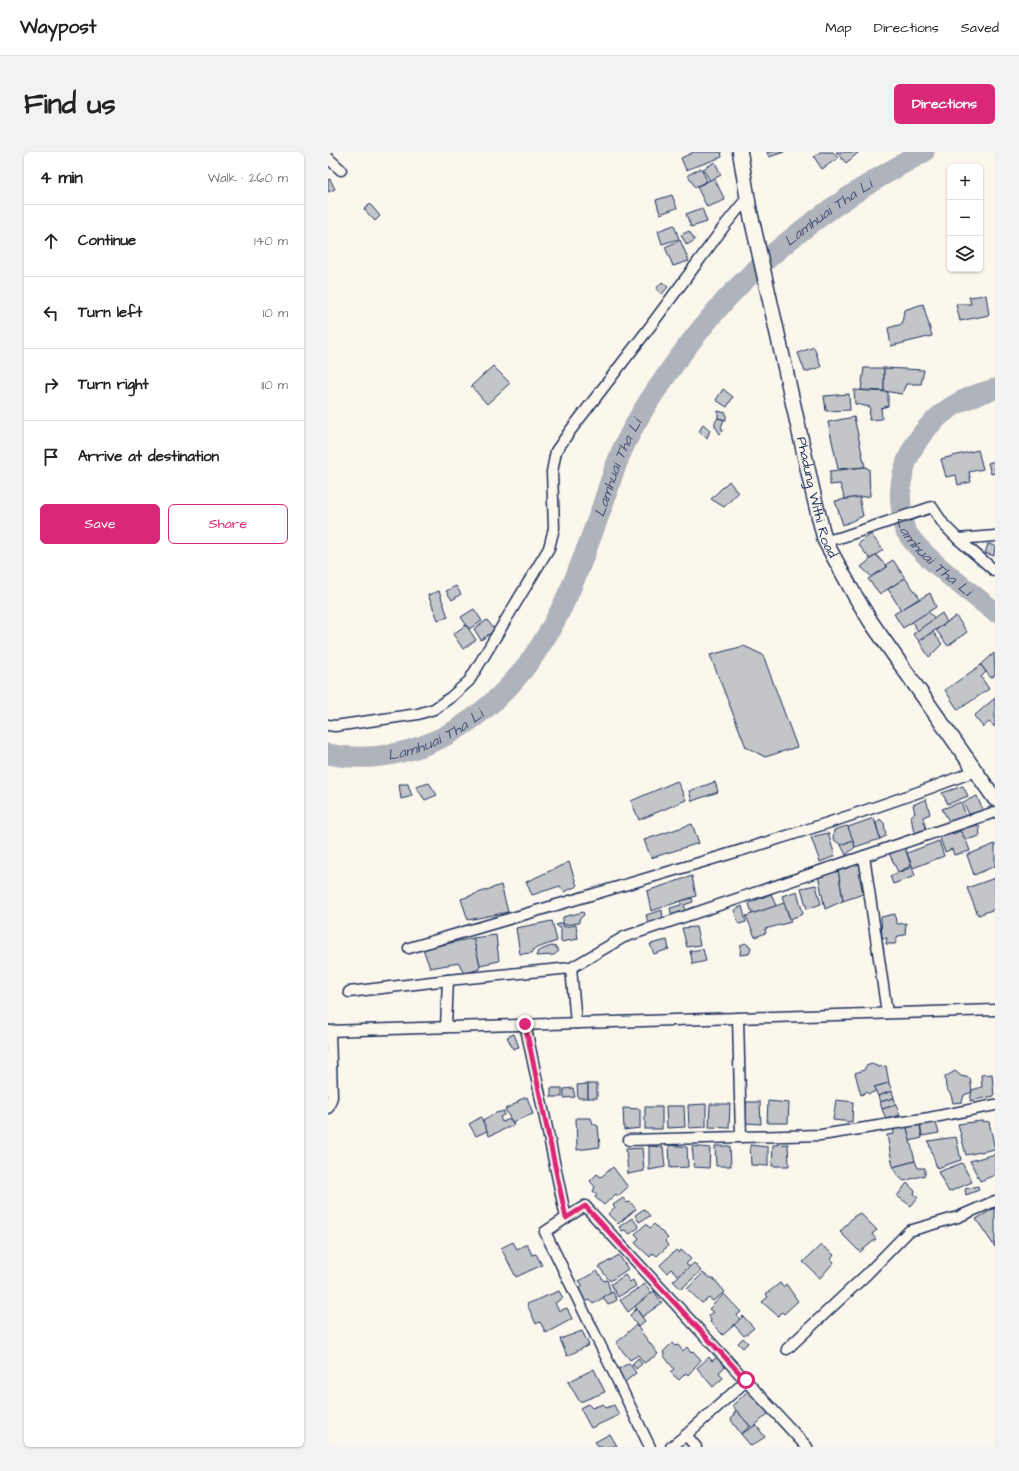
<!DOCTYPE html>
<html lang="en">
<head>
<meta charset="utf-8">
<style>
  body { margin:0; font-family:"Architects Daughter",sans-serif; background:#f2f2f2; color:#222 }
  .controls { position:absolute; right:12px; top:12px; display:grid; overflow:hidden; border-radius:6px; box-shadow:0 1px 3px #0004 }
  .controls button { width:36px; height:36px; display:grid; place-items:center; padding:0; border:0; border-bottom:1px solid #e0e0e0; background:#fff; color:#222; font:20px sans-serif }
  .stop { position:absolute; width:12px; height:12px; margin:-9px; border:3px solid #db2777; border-radius:50%; background:#fff }
  .stop.end { background:#db2777; border-color:#fff; box-shadow:0 1px 4px #0008 }
  .list { margin:0; padding:0; list-style:none }
  h2 { display:flex; justify-content:space-between; align-items:center; height:52px; margin:0; padding:0 16px; font-size:17px }
  h2 small { font-size:13px; font-weight:400; color:#767676 }
  .list li { display:grid; grid-template-columns:26px 1fr auto; gap:12px; align-items:center; box-sizing:border-box; height:72px; padding:0 16px; border-top:1px solid #e0e0e0 }
  .list b { display:block; font-size:15px; white-space:nowrap }
  .list em { font-size:13px; font-style:normal; color:#767676 }
  .actions { display:flex; gap:8px; padding:12px 16px }
  .actions a { flex:1; padding:9px 0; border:1px solid #db2777; border-radius:6px; text-align:center; font-size:14px; color:#db2777 }
  .actions .main { background:#db2777; color:#fff }
  .icon { flex:none; width:22px; height:22px; fill:none; stroke:currentColor; stroke-width:2; stroke-linecap:round; stroke-linejoin:round }
  .map { position:relative; flex:none; width:667px; height:1295px; overflow:hidden; border-radius:6px }
  header { display:flex; align-items:center; gap:24px; box-sizing:border-box; height:56px; padding:0 20px; background:#fff; border-bottom:1px solid #e0e0e0 }
  header strong { font-size:19px }
  nav { display:flex; gap:22px; margin-inline-start:auto; font-size:14px }
  .intro { display:flex; align-items:center; justify-content:space-between; box-sizing:border-box; height:96px; padding:0 24px }
  h1 { margin:0; font-size:28px }
  .button { padding:10px 18px; border-radius:6px; background:#db2777; color:#fff; font-size:14px; font-weight:700 }
  main { display:flex; gap:24px; padding:0 24px }
  aside { flex:1; background:#fff; border-radius:6px; box-shadow:0 1px 3px #0004 }
  .map>svg:first-child { display:block }
  .lines { fill:none; stroke-linecap:round; stroke-linejoin:round }
  .river { stroke:#afb3bb; stroke-width:21 }
  .building { fill:#c3c5c9; stroke:#1b2f5e }
  .minor-casing { stroke:#1b2f5e; stroke-width:13 }
  .secondary-casing { stroke:#1b2f5e; stroke-width:17 }
  .minor { stroke:#fbf7ec; stroke-width:10 }
  .secondary { stroke:#fbf7ec; stroke-width:14 }
  .route { stroke:#db2777; stroke-width:5 }
  .labels { text-anchor:middle; dominant-baseline:central; stroke-width:3; stroke-linejoin:round; paint-order:stroke }
  .street-label { font-size:14px; fill:#1b2f5e; stroke:#fbf7ec }
  .water-label { font-size:15px; font-style:italic; fill:#47577a; stroke:#fbf7ec }
</style>
</head>
<body>
<header>
<strong>Waypost</strong>
<nav><a>Map</a><a>Directions</a><a>Saved</a></nav>
</header>
<div class="intro"><h1>Find us</h1><a class="button">Directions</a></div>
<main>
<aside>
<h2>4 min<small>Walk · 260 m</small></h2>
<ul class="list">
<li><svg class="icon" aria-label="ahead" viewBox="0 0 24 24"><path d="M12 20V5M6 11l6-6 6 6"/></svg><div><b>Continue</b></div><em>140 m</em></li>
<li><svg class="icon" aria-label="left" viewBox="0 0 24 24"><path d="M17 20v-9H6M10 6l-5 5 5 5"/></svg><div><b>Turn left</b></div><em>10 m</em></li>
<li><svg class="icon" aria-label="right" viewBox="0 0 24 24"><path d="M7 20v-9h11M14 6l5 5-5 5"/></svg><div><b>Turn right</b></div><em>110 m</em></li>
<li><svg class="icon" aria-label="arrive" viewBox="0 0 24 24"><path d="M6 21V4h12l-3 4 3 4H6"/></svg><div><b>Arrive at destination</b></div></li>
</ul>
<div class="actions"><a class="main">Save</a><a>Share</a></div>
</aside>
<div class="map">
<svg width="667" height="1295" viewBox="0 0 667 1295">
  <rect width="100%" height="100%" fill="#fbf7ec"/>
  <filter id="ink" filterUnits="userSpaceOnUse"><feTurbulence type="fractalNoise" baseFrequency=".025" numOctaves="2"/><feDisplacementMap in="SourceGraphic" scale="8" xChannelSelector="R" yChannelSelector="G"/><feConvolveMatrix kernelMatrix="1 2 1 2 8 2 1 2 1" color-interpolation-filters="sRGB"/></filter>
  <g filter="url(#ink)">
    <g class="lines">
      <g class="river">
        <path id="s1" d="M667 237C652 241 638 246 625 254 589 277 566 318 574 360 574 365 575 371 576 375 585 399 646 443 667 460"/>
        <path id="s2" d="M0 602C42 611 89 601 126 579 212 527 241 446 274 355 281 334 287 312 297 292 306 273 317 254 329 237 352 203 378 168 407 138 461 82 527 37 596 0"/>
      </g>
    </g>
    <g class="building">
      <polygon points="366,0 393,0 394,5 358,18 353,6"/>
      <polygon points="439,0 456,0 441,5"/>
      <polygon points="492,0 505,0 510,6 494,17 486,5"/>
      <polygon points="508,0 531,0 518,11"/>
      <polygon points="387,10 393,23 382,29 375,17"/>
      <polygon points="373,16 379,29 367,35 360,23"/>
      <polygon points="386,26 397,48 379,55 369,35"/>
      <polygon points="2,27 7,37 0,40 0,28"/>
      <polygon points="344,43 349,56 332,62 328,48"/>
      <polygon points="42,52 52,64 47,69 36,57"/>
      <polygon points="374,56 379,70 363,75 358,62"/>
      <polygon points="346,73 351,87 334,92 330,79"/>
      <polygon points="361,79 367,88 359,93 353,83"/>
      <polygon points="352,88 361,109 345,114 337,95"/>
      <polygon points="334,130 340,135 334,142 328,137"/>
      <polygon points="658,143 661,163 632,169 628,152 643,152 641,145"/>
      <polygon points="595,152 604,184 563,194 560,176 574,172 576,158"/>
      <polygon points="486,195 493,215 477,220 470,201"/>
      <polygon points="165,214 182,231 159,252 143,234"/>
      <polygon points="536,216 556,216 556,239 533,238"/>
      <polygon points="556,216 596,218 593,232 578,232 574,242 556,239"/>
      <polygon points="395,237 405,245 399,255 388,248"/>
      <polygon points="526,238 560,240 560,254 553,256 554,267 541,268 542,255 527,252"/>
      <polygon points="521,242 522,258 498,259 496,244"/>
      <polygon points="390,259 398,261 398,268 390,266"/>
      <polygon points="526,265 537,315 510,317 500,270"/>
      <polygon points="390,266 396,268 393,275 395,279 392,282 387,274 387,270"/>
      <polygon points="375,272 382,278 379,286 371,280"/>
      <polygon points="650,298 655,317 641,320 643,330 630,333 628,323 618,325 613,307"/>
      <polygon points="667,309 667,321 663,322 660,311"/>
      <polygon points="537,315 541,317 542,344 517,347 512,332 502,333 502,319"/>
      <polygon points="401,329 410,341 396,355 383,347"/>
      <polygon points="531,345 535,364 515,373 507,349"/>
      <polygon points="543,382 555,398 542,407 530,392"/>
      <polygon points="660,392 667,394 666,404 657,401"/>
      <polygon points="548,403 559,415 544,425 533,415"/>
      <polygon points="565,408 577,426 552,442 540,427 559,415 557,413"/>
      <polygon points="577,426 592,446 573,458 560,437"/>
      <polygon points="128,434 133,442 124,448 118,439"/>
      <polygon points="111,439 120,465 110,468 100,443"/>
      <polygon points="602,441 608,455 575,476 566,462"/>
      <polygon points="146,457 154,469 141,477 133,465"/>
      <polygon points="600,460 607,466 590,479 584,470"/>
      <polygon points="614,461 619,470 591,489 585,482"/>
      <polygon points="628,464 639,480 620,494 608,478"/>
      <polygon points="159,468 167,478 153,488 146,477"/>
      <polygon points="138,473 148,488 135,497 125,482"/>
      <polygon points="605,480 614,492 601,505 591,489"/>
      <polygon points="416,494 435,503 469,595 437,605 418,595 382,503"/>
      <polygon points="666,501 667,523 663,526 653,513"/>
      <polygon points="653,513 658,520 653,525 661,537 630,558 617,538"/>
      <polygon points="667,546 667,575 661,570 655,575 646,564"/>
      <polygon points="349,629 358,648 311,668 303,649"/>
      <polygon points="387,630 390,640 364,649 361,639"/>
      <polygon points="101,631 109,643 97,648 88,635"/>
      <polygon points="71,632 80,632 84,644 73,647"/>
      <polygon points="635,634 640,644 620,652 614,641"/>
      <polygon points="649,644 655,659 642,664 635,650"/>
      <polygon points="598,647 602,662 595,665 598,677 586,682 583,664 587,661 585,653"/>
      <polygon points="633,650 638,664 622,671 614,657"/>
      <polygon points="546,666 552,687 527,695 520,675"/>
      <polygon points="552,667 556,671 558,684 552,687 548,671"/>
      <polygon points="364,672 371,691 323,706 316,688"/>
      <polygon points="651,673 652,684 638,688 631,677"/>
      <polygon points="519,674 520,675 525,688 513,693 505,687 506,678"/>
      <polygon points="622,678 625,682 632,679 638,688 642,699 626,703 624,697 617,700 610,681"/>
      <polygon points="500,681 507,704 492,710 483,685"/>
      <polygon points="525,688 527,695 518,703 513,693"/>
      <polygon points="611,689 616,704 585,716 579,701"/>
      <polygon points="667,692 667,714 646,723 639,703"/>
      <polygon points="577,696 583,714 570,720 561,701"/>
      <polygon points="241,710 249,734 236,740 232,734 204,743 198,730"/>
      <polygon points="533,710 534,722 531,722 535,742 515,749 510,718"/>
      <polygon points="584,715 587,724 565,732 562,724"/>
      <polygon points="510,718 515,749 497,757 490,723"/>
      <polygon points="364,724 368,744 323,759 319,739"/>
      <polygon points="667,726 667,757 650,763 639,736"/>
      <polygon points="173,733 180,760 140,768 133,747"/>
      <polygon points="488,733 493,752 479,757 473,736"/>
      <polygon points="469,739 475,762 462,767 454,744"/>
      <polygon points="443,742 448,754 424,762 421,751"/>
      <polygon points="364,746 365,750 356,753 359,761 344,765 342,756 353,753 353,749"/>
      <polygon points="456,751 463,770 437,777 438,781 427,785 418,764"/>
      <polygon points="414,754 418,770 411,772 406,758"/>
      <polygon points="334,758 335,769 321,773 318,763"/>
      <polygon points="255,760 256,763 251,767 251,771 235,773 235,765"/>
      <polygon points="567,762 568,771 571,772 578,771 577,783 570,784 567,792 558,792 559,786 554,786 553,765"/>
      <polygon points="224,769 229,789 206,797 204,801 192,802 188,776"/>
      <polygon points="235,771 236,775 248,773 250,787 233,790 233,777 228,773"/>
      <polygon points="368,775 372,793 359,795 354,776"/>
      <polygon points="168,783 171,809 152,813 145,786"/>
      <polygon points="145,786 152,813 151,817 136,822 131,811 102,816 95,797"/>
      <polygon points="339,788 341,797 326,802 322,792"/>
      <polygon points="417,791 423,795 421,802 412,803 413,793"/>
      <polygon points="223,794 228,795 231,799 226,803 208,804 210,799"/>
      <polygon points="375,797 378,809 365,812 362,799"/>
      <polygon points="186,882 191,895 185,897 179,885"/>
      <polygon points="544,912 551,915 558,914 561,931 546,935 548,939 541,942 538,940 533,943 527,921 536,918 538,914"/>
      <polygon points="627,919 633,924 642,926 644,940 636,943 634,950 625,951 623,943 618,936 617,925"/>
      <polygon points="664,922 666,944 642,949 644,938 654,935 653,923"/>
      <polygon points="561,931 564,939 550,944 546,935"/>
      <polygon points="260,932 260,946 250,946 249,933"/>
      <rect x="260" y="932" width="9" height="14"/>
      <rect x="223" y="936" width="11" height="9"/>
      <polygon points="245,936 247,945 236,946 236,937"/>
      <polygon points="564,939 566,946 552,950 550,944"/>
      <polygon points="199,945 205,962 184,970 177,957 189,951 191,948"/>
      <polygon points="566,946 568,953 554,957 552,950"/>
      <polygon points="508,948 525,950 524,970 505,968"/>
      <polygon points="440,949 461,951 460,971 439,971"/>
      <polygon points="418,950 432,950 433,972 418,971"/>
      <polygon points="378,952 378,975 361,976 360,953"/>
      <polygon points="382,952 402,952 401,976 381,975"/>
      <polygon points="568,953 572,963 558,967 554,957"/>
      <polygon points="338,954 356,954 357,975 339,976"/>
      <rect x="317" y="955" width="17" height="22"/>
      <polygon points="295,956 312,957 312,976 296,978"/>
      <polygon points="176,959 176,963 172,965 174,970 182,967 186,973 161,984 155,969 168,961"/>
      <polygon points="153,965 159,979 148,984 141,972"/>
      <polygon points="248,966 263,966 265,972 270,974 272,995 249,998"/>
      <polygon points="607,968 611,981 594,984 592,970"/>
      <polygon points="653,969 661,970 667,997 638,1003 630,972"/>
      <polygon points="587,971 592,974 594,986 582,989 578,972"/>
      <polygon points="578,972 587,1009 565,1015 559,983 566,982 565,974"/>
      <polygon points="628,985 633,1008 609,1016 600,989"/>
      <polygon points="460,992 461,1014 444,1014 445,993"/>
      <polygon points="341,993 359,995 360,1015 342,1016"/>
      <polygon points="422,993 440,995 440,1014 423,1013"/>
      <polygon points="321,994 335,995 337,1015 321,1018"/>
      <polygon points="364,994 382,996 381,1016 366,1015"/>
      <polygon points="387,994 402,994 403,1014 388,1014"/>
      <polygon points="314,996 316,1019 300,1022 298,997"/>
      <polygon points="667,1002 667,1023 652,1029 642,1009"/>
      <polygon points="587,1009 590,1016 597,1016 597,1023 576,1029 569,1023 565,1015"/>
      <polygon points="634,1011 644,1030 621,1040 610,1020"/>
      <polygon points="285,1015 300,1035 290,1044 288,1042 276,1053 267,1045 269,1042 265,1039 267,1035 262,1029 269,1022 273,1025"/>
      <polygon points="579,1031 587,1039 586,1042 590,1045 583,1054 569,1044"/>
      <polygon points="650,1034 651,1038 638,1043 637,1037"/>
      <polygon points="295,1046 299,1051 302,1050 308,1057 290,1072 280,1062 287,1055 285,1053"/>
      <polygon points="667,1056 667,1095 648,1067"/>
      <polygon points="316,1057 322,1064 311,1070 307,1063"/>
      <polygon points="532,1061 549,1078 544,1082 548,1087 532,1100 512,1080 525,1065"/>
      <polygon points="304,1066 311,1075 302,1082 297,1078 294,1079 291,1075"/>
      <polygon points="318,1072 322,1076 326,1072 340,1086 337,1089 340,1094 329,1104 325,1101 322,1105 307,1091 311,1086 307,1082"/>
      <polygon points="185,1090 189,1097 199,1092 204,1103 208,1102 214,1113 188,1125 173,1096"/>
      <polygon points="493,1093 506,1103 503,1107 506,1110 492,1126 475,1110"/>
      <polygon points="348,1098 351,1101 353,1098 363,1107 358,1112 362,1115 351,1124 343,1117 339,1121 332,1113"/>
      <polygon points="291,1103 300,1117 282,1129 271,1115"/>
      <polygon points="366,1111 373,1119 353,1137 345,1129"/>
      <polygon points="269,1119 276,1129 279,1128 283,1141 265,1152 261,1148 257,1150 250,1138 255,1134 251,1129"/>
      <polygon points="375,1121 380,1125 386,1127 397,1140 385,1149 381,1146 374,1151 359,1137"/>
      <polygon points="297,1123 302,1130 305,1128 308,1134 290,1145 283,1132"/>
      <polygon points="452,1131 455,1135 458,1132 470,1149 456,1162 454,1160 450,1164 434,1150 440,1145 438,1142"/>
      <polygon points="317,1132 324,1141 300,1160 292,1148"/>
      <polygon points="231,1139 235,1146 227,1151 231,1159 239,1156 244,1167 218,1181 212,1170 208,1172 199,1152"/>
      <polygon points="326,1139 334,1151 314,1165 307,1154"/>
      <polygon points="285,1140 289,1148 280,1153 275,1145"/>
      <polygon points="396,1142 413,1160 409,1163 412,1168 395,1183 382,1170 383,1168 380,1164 385,1160 381,1157"/>
      <polygon points="308,1157 317,1169 310,1175 302,1163"/>
      <polygon points="415,1164 426,1176 416,1184 406,1173"/>
      <polygon points="308,1173 330,1202 316,1211 310,1203 302,1208 288,1191"/>
      <polygon points="254,1179 261,1193 239,1204 232,1187"/>
      <polygon points="415,1186 420,1191 415,1196 410,1191"/>
      <polygon points="344,1191 347,1194 350,1193 355,1199 359,1195 363,1201 365,1199 373,1208 360,1223 358,1221 351,1228 342,1220 346,1217 336,1204 336,1202 335,1200"/>
      <polygon points="381,1205 384,1209 389,1205 398,1214 391,1220 395,1226 385,1235 369,1216"/>
      <polygon points="310,1206 314,1212 308,1217 304,1212"/>
      <polygon points="301,1211 308,1221 297,1230 289,1218"/>
      <polygon points="266,1217 277,1240 252,1250 240,1230"/>
      <polygon points="421,1238 441,1261 424,1276 404,1254"/>
      <polygon points="260,1252 264,1256 275,1252 278,1256 286,1253 291,1263 263,1276 252,1256"/>
      <polygon points="408,1258 422,1274 413,1282 403,1268"/>
      <polygon points="428,1273 437,1285 423,1294 413,1282"/>
      <polygon points="282,1282 289,1294 271,1295 267,1290"/>
    </g>
    <g class="lines">
      <g class="minor-casing">
        <g id="minor">
          <polyline points="0,6 13,18"/>
          <polyline points="630,387 667,419"/>
          <polyline points="497,389 514,385 604,355 616,373 630,387 667,384"/>
          <polyline points="0,573 7,574 90,562 106,557 123,545 141,529 221,396 226,376 224,320 228,299 242,279 318,180 398,72 419,46"/>
          <polyline points="536,704 559,861"/>
          <path d="M81 796C184 766 288 736 391 705 477 679 563 652 647 619"/>
          <polyline points="243,816 248,871"/>
          <polyline points="120,828 243,816 296,785 667,660"/>
          <polyline points="21,840 120,828 118,875"/>
          <polyline points="410,866 413,985"/>
          <polyline points="197,872 238,1066 217,1080 322,1295"/>
          <polyline points="0,879 667,858"/>
          <polyline points="0,956 4,945 2,879"/>
          <polyline points="301,988 493,983 601,966 667,953"/>
          <polyline points="238,1066 257,1054 479,1295"/>
          <polyline points="459,1197 539,1122 581,1079 630,1065 667,1049"/>
          <polyline points="358,1283 368,1295"/>
          <polyline points="343,1295 358,1283 419,1228"/>
        </g>
      </g>
      <g class="secondary-casing">
        <g id="secondary">
          <path id="s3" d="M412 0 421 55 486 345 497 389 526 442 543 470 667 647"/>
        </g>
      </g>
      <use href="#minor" class="minor"/>
      <use href="#secondary" class="secondary"/>
    </g>
  </g>
  <g class="lines" filter="url(#ink)">
    <polyline class="route" points="197,872 238,1066 257,1054 418,1228"/>
  </g>
  <g class="labels">
    <g class="street-label">
      <text stroke="none"><textPath href="#s3" startOffset="354">Phadung Withi Road</textPath></text>
    </g>
    <g class="water-label">
      <text stroke="none"><textPath href="#s2" startOffset="784">Lamhuai Tha Li</textPath></text>
      <text stroke="none"><textPath href="#s2" startOffset="448">Lamhuai Tha Li</textPath></text>
      <text stroke="none"><textPath href="#s1" startOffset="227">Lamhuai Tha Li</textPath></text>
      <text stroke="none"><textPath href="#s2" startOffset="112">Lamhuai Tha Li</textPath></text>
    </g>
  </g>
</svg>
<div class="controls">
<button>+</button>
<button>−</button>
<button><svg class="icon" aria-label="layers" viewBox="0 0 24 24"><path d="M12 4l9 5-9 5-9-5zM3 14l9 5 9-5"/></svg></button>
</div>
<div class="stop" style="left:418px;top:1228px"></div>
<div class="stop end" style="left:197px;top:872px"></div>
</div>
</main>
</body>
</html>
